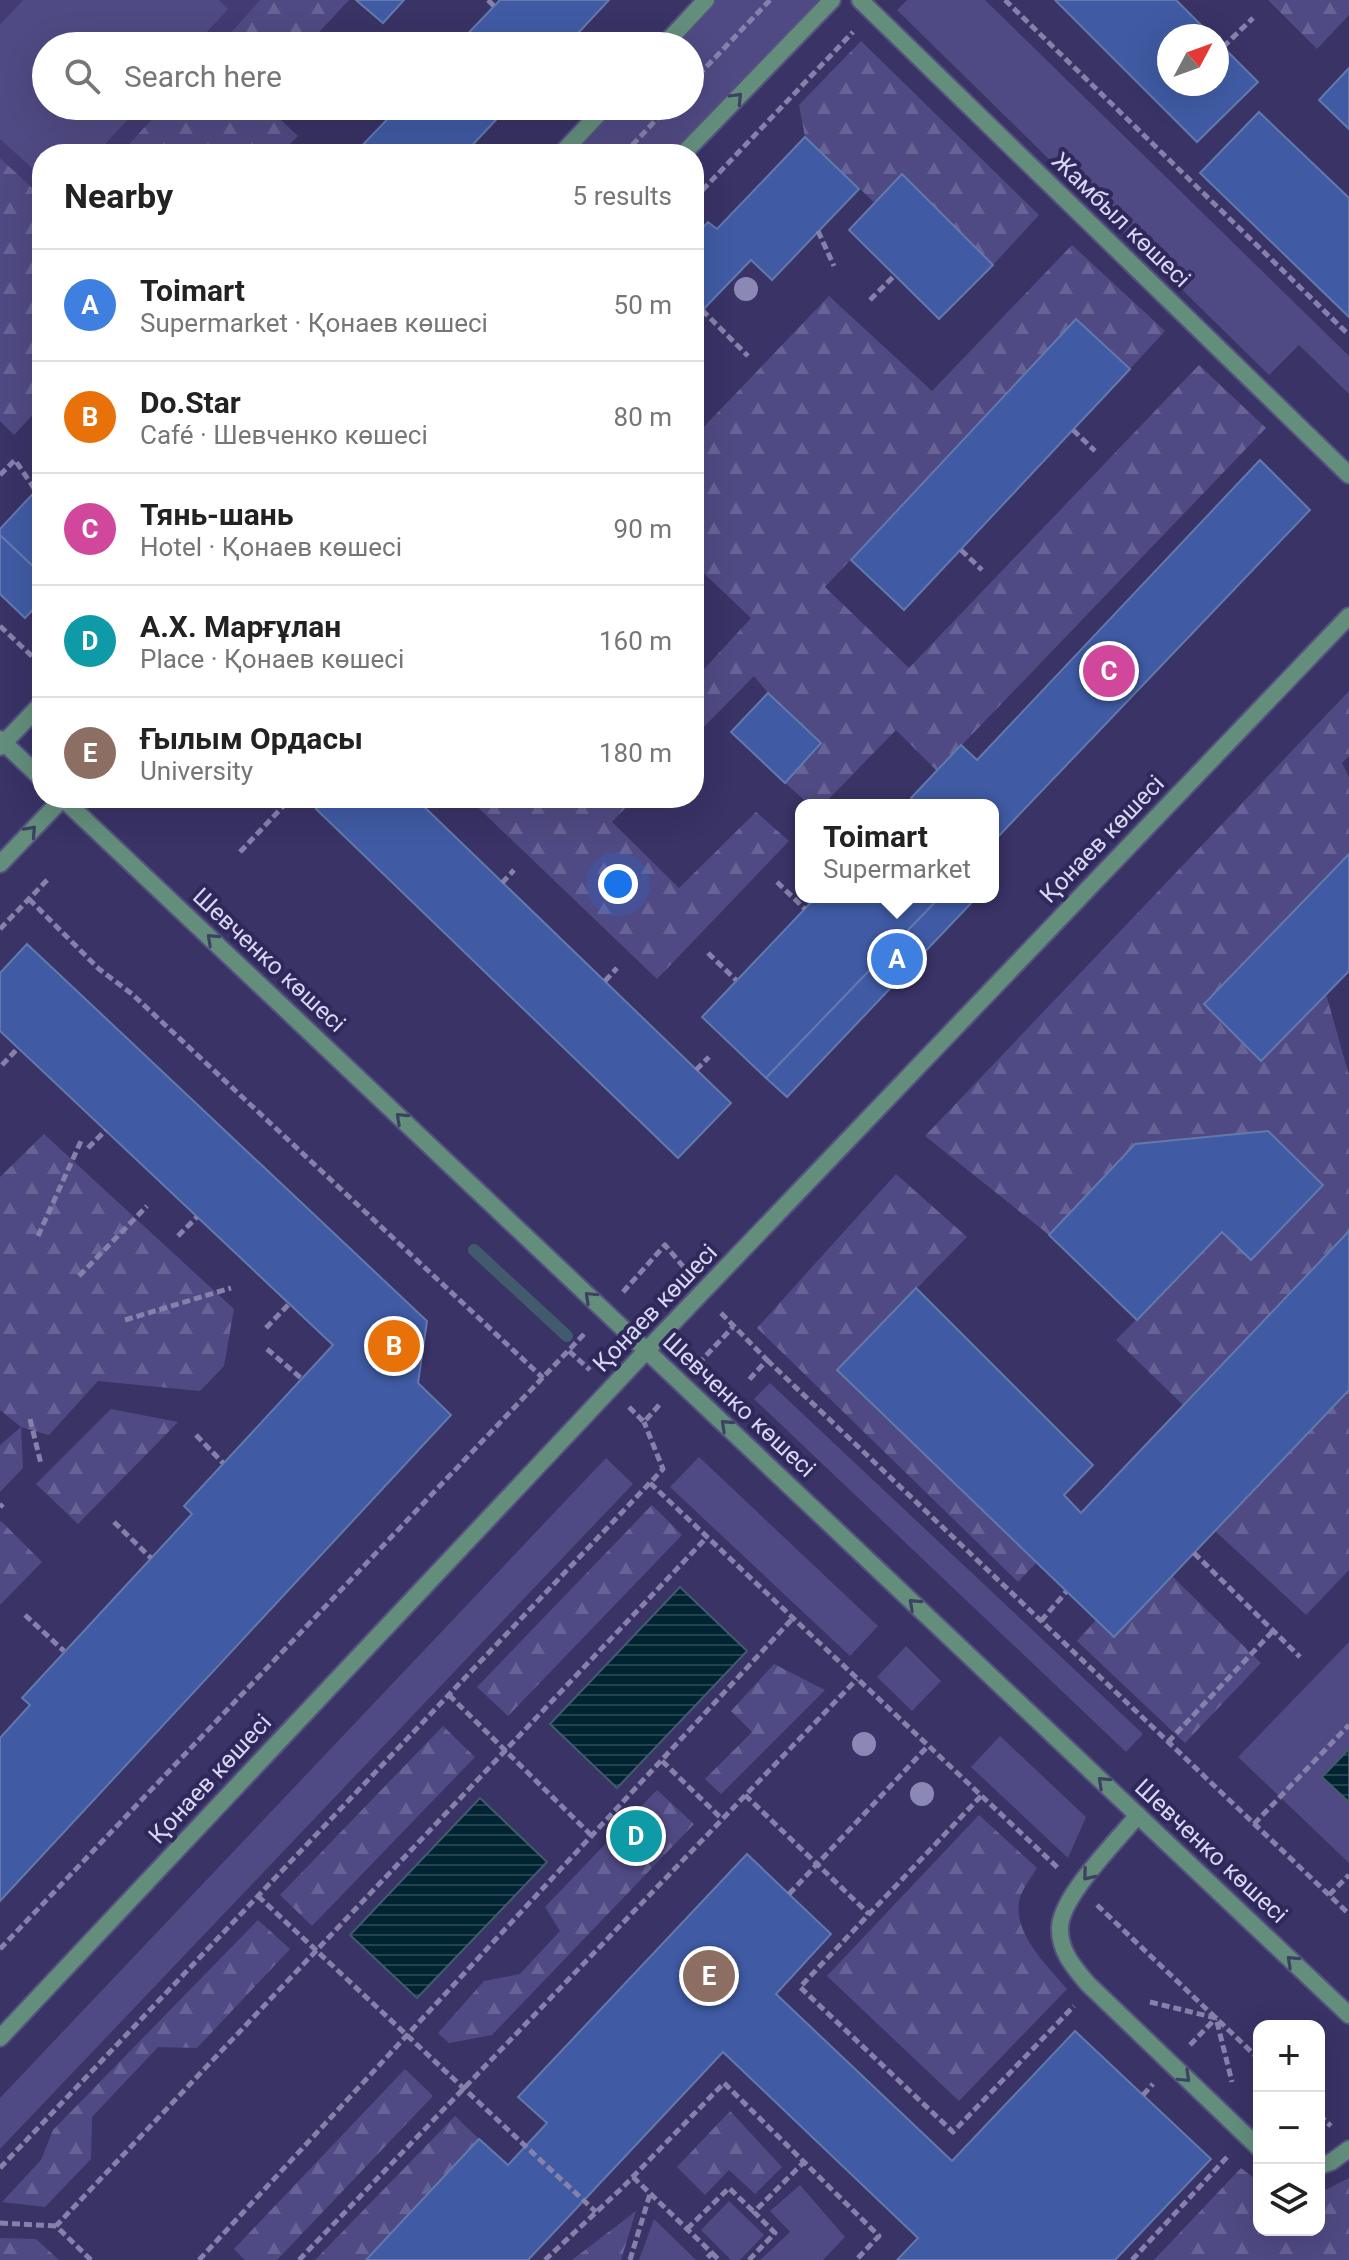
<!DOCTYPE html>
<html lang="en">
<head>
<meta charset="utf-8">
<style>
  body { margin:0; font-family:Roboto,sans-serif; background:#f2f2f2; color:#222 }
  .controls { position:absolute; right:24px; bottom:24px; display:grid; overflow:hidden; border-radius:16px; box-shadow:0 8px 32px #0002 }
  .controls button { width:72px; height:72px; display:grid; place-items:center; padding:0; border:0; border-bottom:2px solid #e0e0e0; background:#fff; color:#222; font:40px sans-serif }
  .compass { position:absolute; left:1157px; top:24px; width:72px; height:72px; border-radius:50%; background:#fff; box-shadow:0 8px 32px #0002; rotate:49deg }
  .you { position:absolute; left:618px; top:884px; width:28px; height:28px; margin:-20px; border:6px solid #fff; border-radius:50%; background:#1a73e8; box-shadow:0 0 0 12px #1a73e833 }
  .badge { display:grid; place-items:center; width:52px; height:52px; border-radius:50%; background:#7c3aed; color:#fff; font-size:26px; font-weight:700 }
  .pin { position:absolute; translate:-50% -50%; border:4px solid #fff; box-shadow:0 2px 8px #0006 }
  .popup { position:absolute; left:795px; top:799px; width:204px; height:104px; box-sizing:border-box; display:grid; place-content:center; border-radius:16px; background:#fff; filter:drop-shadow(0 2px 6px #0005); font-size:26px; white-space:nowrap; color:#767676 }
  .popup b { font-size:30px; color:#222 }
  .popup::after { content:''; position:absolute; left:50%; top:100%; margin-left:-16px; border:16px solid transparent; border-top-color:#fff }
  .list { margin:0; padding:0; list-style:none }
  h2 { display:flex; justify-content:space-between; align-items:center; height:104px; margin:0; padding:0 32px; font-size:34px }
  h2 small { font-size:26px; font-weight:400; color:#767676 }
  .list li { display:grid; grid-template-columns:52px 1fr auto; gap:24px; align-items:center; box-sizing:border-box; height:112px; padding:0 32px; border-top:2px solid #e0e0e0 }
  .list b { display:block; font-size:30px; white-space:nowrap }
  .list p { margin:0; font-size:26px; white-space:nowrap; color:#767676 }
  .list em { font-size:26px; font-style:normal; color:#767676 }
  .icon { flex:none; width:44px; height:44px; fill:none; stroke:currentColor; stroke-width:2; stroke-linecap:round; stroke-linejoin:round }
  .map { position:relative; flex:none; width:1349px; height:2260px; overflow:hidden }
  .search { position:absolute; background:#fff; box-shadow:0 8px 32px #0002; left:32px; top:32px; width:672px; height:88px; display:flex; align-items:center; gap:20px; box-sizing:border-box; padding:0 28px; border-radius:44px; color:#767676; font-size:30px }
  .panel { position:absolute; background:#fff; box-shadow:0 8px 32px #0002; left:32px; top:144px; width:672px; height:664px; border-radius:32px }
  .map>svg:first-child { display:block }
  .built { fill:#423b74 }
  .green { fill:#504a84 }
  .forest { fill:url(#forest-firs) }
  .water { fill:url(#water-rules); stroke:#415a6c; stroke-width:2 }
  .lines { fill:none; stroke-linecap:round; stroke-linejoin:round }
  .stream { stroke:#415a6c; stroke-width:12 }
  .building { fill:#405ba4; stroke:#6378ad; stroke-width:2 }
  .service-casing { stroke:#565180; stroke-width:20 }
  .minor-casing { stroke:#565180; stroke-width:20 }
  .tertiary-casing { stroke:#565180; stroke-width:20 }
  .path { stroke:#8581ab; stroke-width:5; stroke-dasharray:8 4; stroke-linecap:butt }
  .service { stroke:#638e7c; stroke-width:16 }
  .minor { stroke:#638e7c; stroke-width:16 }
  .tertiary { stroke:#638e7c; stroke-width:16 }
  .tree { fill:#8b88b6 }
  .oneway { stroke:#3c4262 }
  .labels { text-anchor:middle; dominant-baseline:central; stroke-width:8; stroke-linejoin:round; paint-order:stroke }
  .street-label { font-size:24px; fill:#d8d7f6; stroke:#2f285a }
</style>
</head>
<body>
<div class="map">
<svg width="1349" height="2260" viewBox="0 0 1349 2260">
  <defs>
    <pattern id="forest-firs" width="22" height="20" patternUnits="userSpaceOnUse" patternTransform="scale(2)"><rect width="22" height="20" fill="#504a84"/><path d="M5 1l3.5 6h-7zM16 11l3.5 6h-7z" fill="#686396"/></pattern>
    <pattern id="water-rules" width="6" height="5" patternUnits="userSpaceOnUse" patternTransform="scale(2)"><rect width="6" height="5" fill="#002431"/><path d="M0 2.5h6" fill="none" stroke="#24434f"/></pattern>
  </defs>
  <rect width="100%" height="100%" fill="#393366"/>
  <polygon class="built" points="0,0 260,0 219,46 46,46 46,106 164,106 120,154 42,154 42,197 0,158"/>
  <g class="green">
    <polygon points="23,0 219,0 228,9 194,46 46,46 46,106 140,106 96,154 42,154 42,177 0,139 0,25"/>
    <polygon points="706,0 832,0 683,154 561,154 606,106 690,106 690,46 663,46"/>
    <polygon points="907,0 985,0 1349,356 1349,394 1299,345 1269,375 897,10"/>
    <polygon points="770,1383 1143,1734 1126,1752 754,1399"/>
    <polygon points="699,1457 878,1626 850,1656 670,1487"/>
    <polygon points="606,1458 633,1484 0,2149 0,2098"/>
    <polygon points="1349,1642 1349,1863 1238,1757"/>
    <polygon points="906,1646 941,1681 912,1711 877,1677"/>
    <polygon points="1000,1736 1086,1817 1068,1858 971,1767"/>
    <polygon points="800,2185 845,2237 823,2260 760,2260 790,2232 770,2211"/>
    <polygon points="729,2201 764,2235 740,2260 731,2260 701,2230"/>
    <polygon points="654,2219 696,2260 639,2260"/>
  </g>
  <g class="forest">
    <polygon points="260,0 349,0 306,46 219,46"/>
    <polygon points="1268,0 1349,0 1349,15 1317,49"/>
    <polygon points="861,41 1039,215 993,265 903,175 875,203 805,137 799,105"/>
    <polygon points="164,106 266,106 298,136 280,154 120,154"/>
    <polygon points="0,158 42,197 42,405 14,435 0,421"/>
    <polygon points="1072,245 1165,331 1130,369 1076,319 825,587 909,668 1199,365 1266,428 937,771 896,730 823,805 810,805 785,783 821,743 768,693 754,676 694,737 694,680 751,618 694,564 694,437 829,296 932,391"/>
    <polygon points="1349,691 1349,756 1342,763 1349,777 1349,854 1204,1004 1261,1061 1326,994 1349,1075 1349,1231 1183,1405 1116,1340 1222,1232 1323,1184 1268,1131 1136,1144 1049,1235 925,1136"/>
    <polygon points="468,798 635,798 612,822 679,888 756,812 789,841 657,979"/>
    <polygon points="44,1134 234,1309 224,1366 200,1391 98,1381 49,1435 21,1427 23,1468 0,1492 0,1445 21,1427 0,1410 0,1177"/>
    <polygon points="896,1174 967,1237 837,1370 1036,1563 1018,1582 757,1328"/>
    <polygon points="1349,1390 1349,1570 1306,1615 1215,1531"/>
    <polygon points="111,1409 178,1422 78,1524 36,1484"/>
    <polygon points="652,1505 682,1535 508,1716 477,1687"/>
    <polygon points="1,1521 42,1562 0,1605 0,1523"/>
    <polygon points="1172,1576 1261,1663 1185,1743 1077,1641 1096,1620 1114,1637"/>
    <polygon points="774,1664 825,1690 721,1794 705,1779 752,1732 731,1711"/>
    <polygon points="443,1726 475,1757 312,1926 280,1895"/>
    <polygon points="657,1790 694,1824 492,2035 449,2043 438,2033 484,1981 520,1974 560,1931 545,1907"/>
    <path d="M979 1815 1037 1868C1031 1878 1021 1890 1019 1902 1014 1935 1048 1966 1067 1989L959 2101 827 1976Z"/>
    <polygon points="258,1920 290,1949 197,2048 158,2047 92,2117 91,2159 45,2207 2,2202 41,2160 53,2130"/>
    <polygon points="405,2069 433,2096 277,2260 245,2260 234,2249"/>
    <polygon points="730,2111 782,2167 755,2194 729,2170 705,2195 677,2167"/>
    <polygon points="455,2116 479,2139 366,2260 315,2260"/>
    <polygon points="1241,2168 1259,2182 1259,2230 1319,2230 1319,2193 1349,2178 1349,2260 1154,2260"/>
    <polygon points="636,2211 621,2260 572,2260"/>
    <polygon points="0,2238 36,2239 59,2260 0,2260"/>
  </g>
  <g class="water">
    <polygon points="680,1587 747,1651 617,1788 550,1724"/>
    <polygon points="1349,1749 1349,1802 1322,1777"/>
    <polygon points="480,1798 547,1862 417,1998 350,1935"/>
  </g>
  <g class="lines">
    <polyline class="stream" points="474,1250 567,1336"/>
  </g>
  <g class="building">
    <polygon points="356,0 404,0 383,23"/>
    <polygon points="500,0 609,0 566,46 456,46"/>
    <polygon points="1055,0 1176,0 1212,36 1169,36 1169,84 1217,84 1217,41 1258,82 1197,142"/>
    <polygon points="1349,68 1349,129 1319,100"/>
    <polygon points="400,106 509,106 464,154 354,154"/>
    <polygon points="1259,112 1349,198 1349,317 1200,173"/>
    <polygon points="805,137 859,189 772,280 751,260 694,319 694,237 708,222 717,229"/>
    <polygon points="902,174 993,265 939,319 849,230"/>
    <polygon points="1076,319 1130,369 904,610 851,560"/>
    <polygon points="1260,460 1310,510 993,842 993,805 918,805 911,798 961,745 977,760"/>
    <polygon points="42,484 42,575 0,535 0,529"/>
    <polygon points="0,535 42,575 42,600 25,618 0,594"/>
    <polygon points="768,693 821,743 785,783 731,732"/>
    <polygon points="326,798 415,798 731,1103 678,1158 316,809"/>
    <polygon points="1349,854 1349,971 1261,1061 1204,1004"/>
    <polygon points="816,897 940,897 766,1078 702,1017"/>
    <polygon points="940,897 977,897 787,1097 766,1078"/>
    <polygon points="27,944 427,1321 418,1383 451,1415 0,1901 0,1738 30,1705 22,1698 192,1514 184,1506 333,1345 0,1031 0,973"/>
    <polygon points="1268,1131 1323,1185 1251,1260 1222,1232 1137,1320 1049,1235 1135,1144"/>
    <polygon points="1349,1231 1349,1390 1114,1637 837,1370 916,1288 1093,1465 1064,1495 1081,1513"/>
    <polygon points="747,1854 831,1934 776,1994 952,2161 1075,2031 1211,2159 1115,2260 897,2260 918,2238 723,2052 528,2260 366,2260 479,2139 508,2165 547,2123 518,2097"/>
  </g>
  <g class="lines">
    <g class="service-casing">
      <g id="service">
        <path d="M1138 1815C1117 1841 1060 1897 1060 1928 1059 1950 1074 1968 1088 1984L1259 2148"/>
        <polyline points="1319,2166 1331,2162 1349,2149"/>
      </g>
    </g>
    <g class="minor-casing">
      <g id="minor">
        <polyline points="860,0 1349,475"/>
        <polyline points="663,46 706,0"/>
        <polyline points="561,154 606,106"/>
        <polyline points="683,154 832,0"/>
        <polyline points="0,747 42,703"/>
        <polyline points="0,864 63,798"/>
      </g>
    </g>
    <g class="tertiary-casing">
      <g id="tertiary">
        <polyline points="0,739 42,779"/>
        <polyline points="62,798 1349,2015"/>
        <polyline points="0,2038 646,1351 1349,616"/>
      </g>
    </g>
    <g class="path">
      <polyline points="488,0 494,6"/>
      <polyline points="1005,0 1349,335"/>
      <polyline points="1223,47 1253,18"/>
      <polyline points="690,84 770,0"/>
      <polyline points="386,106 393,113"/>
      <polyline points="624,154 669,106"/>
      <polyline points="694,199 853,32"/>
      <polyline points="818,231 834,266"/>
      <polyline points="870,300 895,275"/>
      <polyline points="702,310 748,356"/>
      <polyline points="1073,430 1095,451"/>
      <polyline points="0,475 15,460 36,491"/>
      <polyline points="961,550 982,570"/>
      <polyline points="0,626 35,659"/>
      <polyline points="240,852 291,798"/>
      <polyline points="777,882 805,909"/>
      <polyline points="502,883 514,870"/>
      <polyline points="29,899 99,969 132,994 543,1378"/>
      <polyline points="0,929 50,877"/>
      <polyline points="708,953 736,980"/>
      <polyline points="605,981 617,968"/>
      <polyline points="2,1065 18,1048"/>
      <polyline points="696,1070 709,1057"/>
      <polyline points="88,1148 106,1130"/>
      <polyline points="38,1236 81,1141"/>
      <polyline points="178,1236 197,1217"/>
      <polyline points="79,1276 147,1206"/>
      <polyline points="623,1292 665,1245 687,1271"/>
      <polyline points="721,1313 767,1360 747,1382"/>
      <polyline points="125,1320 231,1288"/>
      <polyline points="266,1328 289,1304"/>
      <polyline points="267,1349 301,1378"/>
      <polyline points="569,1351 590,1370"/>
      <polyline points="767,1360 1349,1914"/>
      <polyline points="698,1364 733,1327"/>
      <polyline points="629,1407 644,1422 661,1403"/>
      <polyline points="30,1419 41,1464"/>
      <polyline points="196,1435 223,1463"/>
      <polyline points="650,1483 1058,1868"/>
      <polyline points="0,1507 3,1504"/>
      <polyline points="114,1522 151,1558"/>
      <polyline points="1194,1553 1300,1657"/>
      <polyline points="25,1615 64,1651"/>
      <polyline points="1041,1621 1066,1592"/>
      <polyline points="449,1695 592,1836"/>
      <polyline points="1168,1742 1273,1631"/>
      <polyline points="662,1761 722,1819"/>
      <polyline points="745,1795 869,1914"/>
      <polyline points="981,1796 800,1987 953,2132 1074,2006"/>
      <polyline points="1254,1824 1349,1725"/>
      <polyline points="789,1894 928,1746"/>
      <polyline points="1329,1895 1349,1875"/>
      <polyline points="258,1896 596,2212"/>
      <polyline points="1097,1905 1259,2059"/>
      <polyline points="0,1949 586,1332"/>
      <polyline points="1150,2002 1216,2018 1232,2082"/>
      <polyline points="1190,2045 1216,2018"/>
      <polyline points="1143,2095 1153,2084"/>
      <polyline points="1319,2115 1331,2126"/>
      <polyline points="0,2168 663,1469 644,1422"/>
      <polyline points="633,2177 712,2253 705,2260"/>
      <polyline points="0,2223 56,2226"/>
      <polyline points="687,2229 729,2188 754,2212"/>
      <polyline points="712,2253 719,2260"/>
      <polyline points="91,2260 56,2226 707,1537"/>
      <polyline points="199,2260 793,1618"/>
      <polyline points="299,2260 857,1679"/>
      <polyline points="545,2260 622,2188 724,2083 879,2236 856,2260"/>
      <polyline points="630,2260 650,2194"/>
      <polyline points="749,2260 775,2233 754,2212 804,2162"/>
      <polyline points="1132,2260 1229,2155"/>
    </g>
    <use href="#service" class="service"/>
    <use href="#minor" class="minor"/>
    <use href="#tertiary" class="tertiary"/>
  </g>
  <g class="tree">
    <circle cx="746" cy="289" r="12"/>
    <circle cx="864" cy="1744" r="12"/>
    <circle cx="922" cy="1794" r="12"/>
  </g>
  <defs><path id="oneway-chevron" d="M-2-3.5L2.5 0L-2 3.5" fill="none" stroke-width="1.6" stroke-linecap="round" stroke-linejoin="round" transform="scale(2)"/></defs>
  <g class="oneway">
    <use href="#oneway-chevron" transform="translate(737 98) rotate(-46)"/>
    <use href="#oneway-chevron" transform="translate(31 831) rotate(-47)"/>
    <use href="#oneway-chevron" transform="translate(212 939) rotate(-137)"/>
    <use href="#oneway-chevron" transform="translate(401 1118) rotate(-137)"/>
    <use href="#oneway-chevron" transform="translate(590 1297) rotate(-136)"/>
    <use href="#oneway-chevron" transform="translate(726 1425) rotate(-137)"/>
    <use href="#oneway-chevron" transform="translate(914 1604) rotate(-137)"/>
    <use href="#oneway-chevron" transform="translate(1103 1782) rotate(-137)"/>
    <use href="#oneway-chevron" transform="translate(1088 1875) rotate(130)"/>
    <use href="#oneway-chevron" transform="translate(1292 1961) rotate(-137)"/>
    <use href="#oneway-chevron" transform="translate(1185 2077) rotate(44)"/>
  </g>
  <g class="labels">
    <g class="street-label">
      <text transform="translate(1121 220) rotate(44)">Жамбыл көшесі</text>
      <text transform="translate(1102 839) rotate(-46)">Қонаев көшесі</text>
      <text transform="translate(269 960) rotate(43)">Шевченко көшесі</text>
      <text transform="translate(655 1308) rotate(-46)">Қонаев көшесі</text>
      <text transform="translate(739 1405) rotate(43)">Шевченко көшесі</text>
      <text transform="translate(210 1779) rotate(-47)">Қонаев көшесі</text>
      <text transform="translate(1211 1851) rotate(43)">Шевченко көшесі</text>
    </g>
  </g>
</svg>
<div class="controls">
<button>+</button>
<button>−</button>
<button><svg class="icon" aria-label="layers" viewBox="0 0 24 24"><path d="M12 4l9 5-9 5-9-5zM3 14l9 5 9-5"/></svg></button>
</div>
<svg class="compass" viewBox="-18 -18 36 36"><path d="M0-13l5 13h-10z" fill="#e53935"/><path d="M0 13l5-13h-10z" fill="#767676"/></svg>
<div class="you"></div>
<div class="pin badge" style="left:897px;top:959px;background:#3f7fe0">A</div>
<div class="popup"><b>Toimart</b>Supermarket</div>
<div class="pin badge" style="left:394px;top:1346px;background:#e8710a">B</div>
<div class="pin badge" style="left:1109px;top:671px;background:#d1479c">C</div>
<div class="pin badge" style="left:636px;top:1836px;background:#0f9aa8">D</div>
<div class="pin badge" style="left:709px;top:1976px;background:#8d6e63">E</div>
<div class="search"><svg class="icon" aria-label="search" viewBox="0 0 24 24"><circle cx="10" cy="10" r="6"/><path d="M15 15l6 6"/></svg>Search here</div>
<section class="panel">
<h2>Nearby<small>5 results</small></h2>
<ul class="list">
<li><span class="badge" style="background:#3f7fe0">A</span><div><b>Toimart</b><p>Supermarket · Қонаев көшесі</p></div><em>50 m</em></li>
<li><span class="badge" style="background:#e8710a">B</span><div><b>Do.Star</b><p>Café · Шевченко көшесі</p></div><em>80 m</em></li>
<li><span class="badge" style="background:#d1479c">C</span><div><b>Тянь-шань</b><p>Hotel · Қонаев көшесі</p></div><em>90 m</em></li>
<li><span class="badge" style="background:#0f9aa8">D</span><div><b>А.Х. Марғұлан</b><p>Place · Қонаев көшесі</p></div><em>160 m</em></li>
<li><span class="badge" style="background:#8d6e63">E</span><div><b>Ғылым Ордасы</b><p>University</p></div><em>180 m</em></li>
</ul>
</section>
</div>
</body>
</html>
